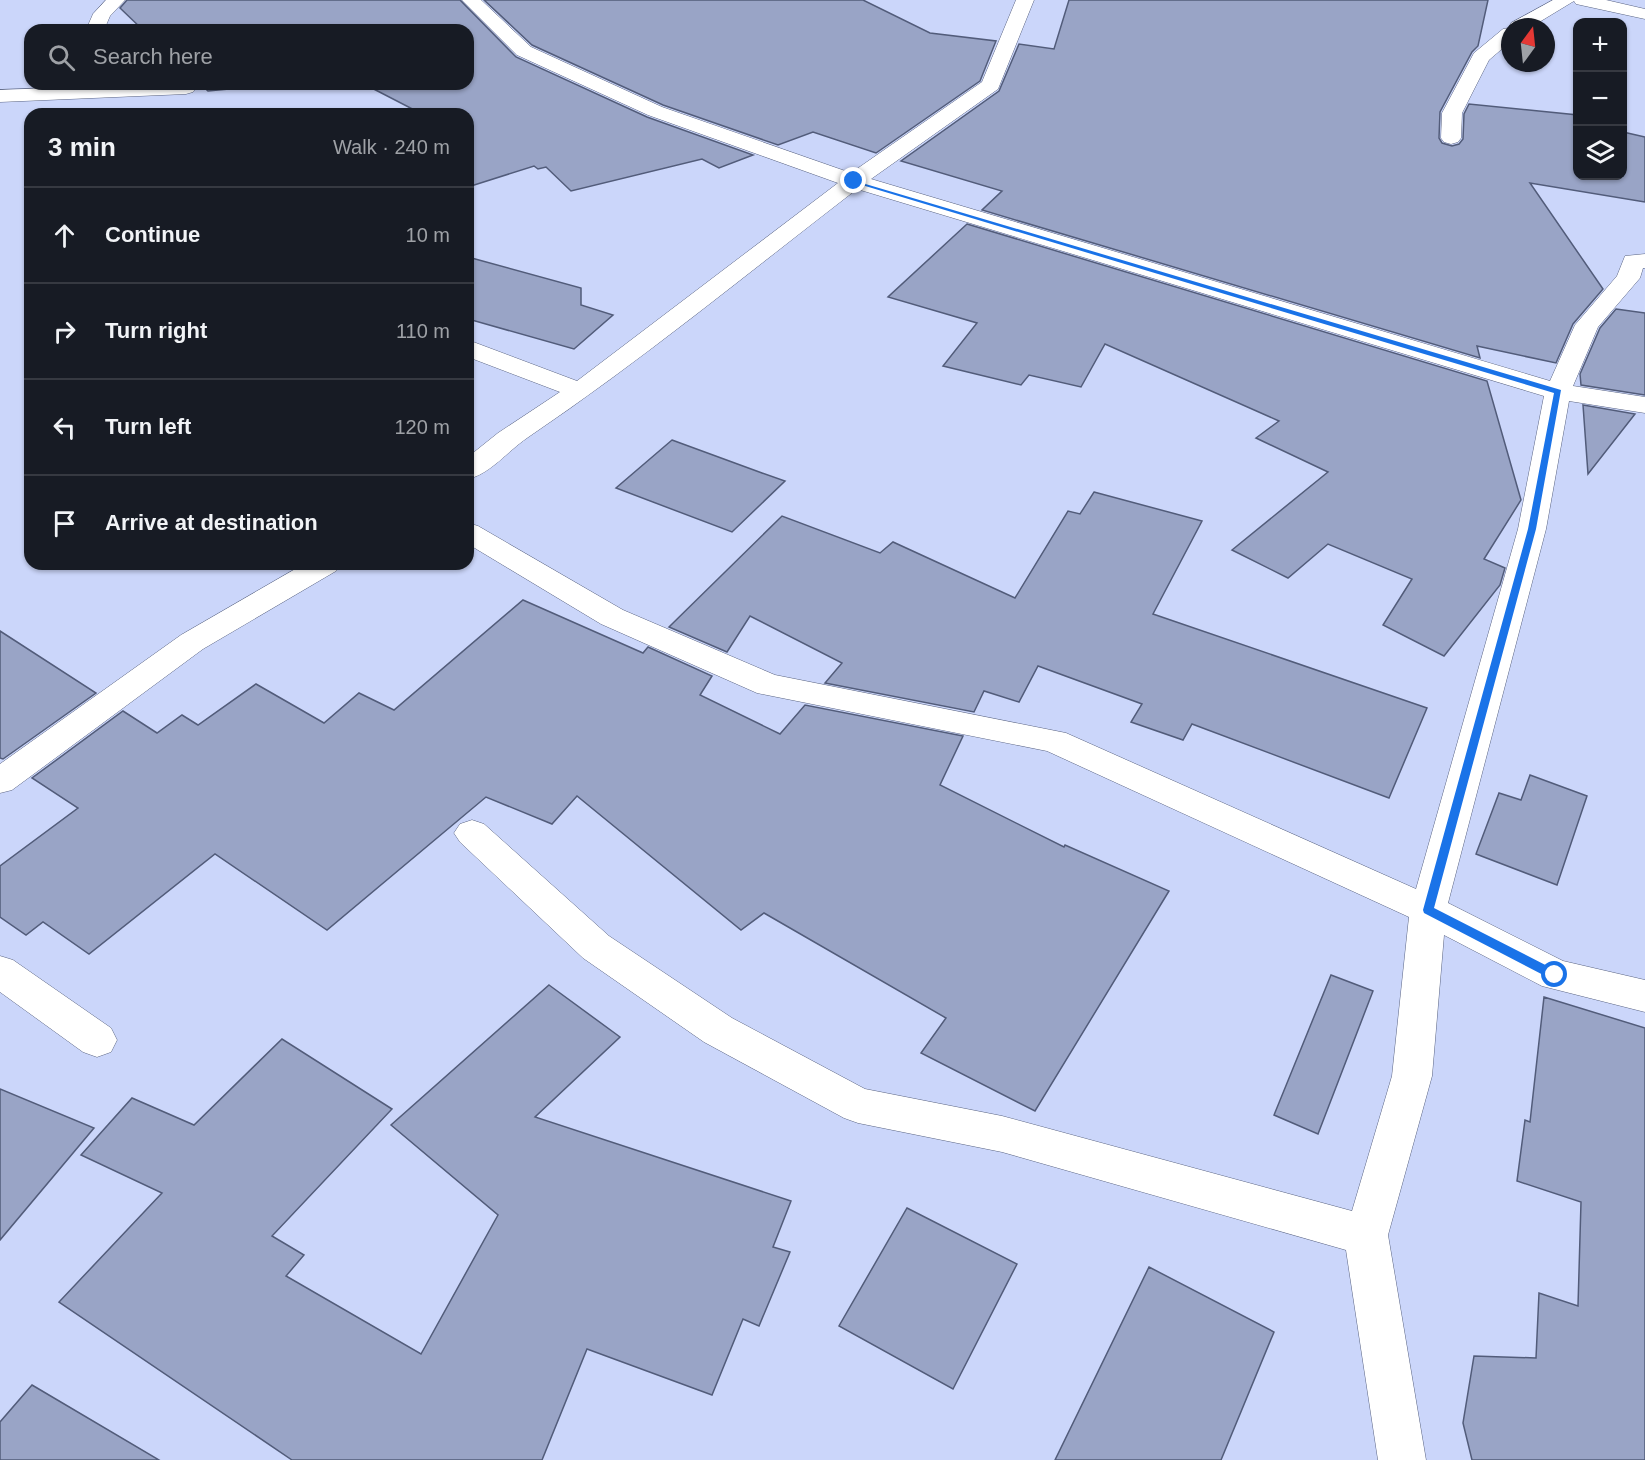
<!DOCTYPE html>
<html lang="en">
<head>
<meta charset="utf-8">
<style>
  body { margin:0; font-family:Helvetica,sans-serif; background:#20242c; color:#f1f3f6 }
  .controls { position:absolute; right:18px; top:18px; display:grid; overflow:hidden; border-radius:12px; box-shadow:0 2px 4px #0004 }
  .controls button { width:54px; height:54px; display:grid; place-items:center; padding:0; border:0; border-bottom:2px solid #363941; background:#171b24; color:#f1f3f6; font:30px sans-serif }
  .compass { position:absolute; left:1501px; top:18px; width:54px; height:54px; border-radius:50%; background:#171b24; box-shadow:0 2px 4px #0004; rotate:15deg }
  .stop { position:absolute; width:18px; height:18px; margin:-14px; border:4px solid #1a73e8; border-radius:50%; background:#fff }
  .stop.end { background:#1a73e8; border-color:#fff; box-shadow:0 2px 6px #0008 }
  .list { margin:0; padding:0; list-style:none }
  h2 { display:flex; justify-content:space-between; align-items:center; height:78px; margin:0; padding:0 24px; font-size:26px }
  h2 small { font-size:20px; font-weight:400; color:#9ea1a6 }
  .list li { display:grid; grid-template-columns:39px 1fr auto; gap:18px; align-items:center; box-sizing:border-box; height:96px; padding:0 24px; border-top:2px solid #363941 }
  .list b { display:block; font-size:22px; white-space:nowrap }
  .list em { font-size:20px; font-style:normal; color:#9ea1a6 }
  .icon { flex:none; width:33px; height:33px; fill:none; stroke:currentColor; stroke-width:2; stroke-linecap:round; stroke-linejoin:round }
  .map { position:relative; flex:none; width:1645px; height:1460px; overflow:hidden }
  .search { position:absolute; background:#171b24; box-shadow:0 2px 4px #0004; left:24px; top:24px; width:450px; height:66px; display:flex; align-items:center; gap:15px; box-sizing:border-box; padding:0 21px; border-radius:18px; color:#9ea1a6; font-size:22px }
  .panel { position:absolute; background:#171b24; box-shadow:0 2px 4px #0004; left:24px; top:108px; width:450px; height:462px; border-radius:18px }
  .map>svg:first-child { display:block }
  .building { fill:#99a4c6; stroke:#525c7a; stroke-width:1.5 }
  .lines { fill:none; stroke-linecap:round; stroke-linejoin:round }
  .street-casing { stroke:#5a6482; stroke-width:1 }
  .street { fill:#fff; fill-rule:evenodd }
  .route { fill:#1a73e8 }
</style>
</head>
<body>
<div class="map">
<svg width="1645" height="1460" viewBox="0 0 1645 1460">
  <rect width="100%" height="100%" fill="#cbd6fa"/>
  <g class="building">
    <polygon points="127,0 460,0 516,57 647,117 753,155 719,168 702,159 571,191 546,167 538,169 534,166 468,187 468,114 422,114 364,84 468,84 468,30 143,30 120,8"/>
    <polygon points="484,0 863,0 930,33 996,41 980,81 876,153 813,132 778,145 663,105 532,45"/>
    <polygon points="1069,0 1488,0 1478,46 1472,52 1440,112 1439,138 1442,143 1452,146 1459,144 1463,139 1464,114 1469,104 1578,115 1578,176 1623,176 1623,132 1645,137 1645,202 1530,183 1603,289 1573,324 1556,363 1477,346 1480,358 982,210 1002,191 901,161 999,91 1019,44 1054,49"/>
    <polygon points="200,84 283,84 208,91"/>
    <polygon points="967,224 1487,381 1521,500 1484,559 1505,568 1500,585 1444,656 1383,625 1412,579 1328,544 1288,578 1232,550 1328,472 1256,438 1279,421 1105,344 1081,387 1029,375 1021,385 943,366 977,323 888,297"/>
    <polygon points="468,257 581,288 581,305 613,315 574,349 468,319"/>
    <polygon points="1616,309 1645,313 1645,395 1581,385 1580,374 1600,328"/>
    <polygon points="1583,405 1635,414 1588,474"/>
    <polygon points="672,440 762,473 785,481 732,532 616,488"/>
    <polygon points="1094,492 1202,521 1153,614 1427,708 1389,798 1192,724 1183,740 1131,722 1142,704 1038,666 1019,702 984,691 974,712 825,683 842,663 750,616 727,652 669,627 782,516 880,553 893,542 1015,598 1068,511 1080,514"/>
    <polygon points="523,600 643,653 648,647 712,676 700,695 780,734 805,705 963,736 940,785 1064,847 1065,845 1169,891 1035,1111 921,1053 946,1018 764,913 741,930 577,796 552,824 486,797 327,930 215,854 89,954 43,922 26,935 0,917 0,866 78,808 32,778 123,711 157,733 182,715 198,725 256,684 324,723 359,693 394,710"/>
    <polygon points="0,631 96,693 3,759 0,758"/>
    <polygon points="1530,775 1587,796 1557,885 1476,854 1499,793 1521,800"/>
    <polygon points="1331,975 1373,991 1318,1134 1274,1115"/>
    <polygon points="549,985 620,1037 535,1117 791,1201 773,1247 790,1252 759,1326 743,1319 712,1395 587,1349 542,1460 292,1460 59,1302 162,1193 81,1155 132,1098 194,1125 282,1039 392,1109 272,1236 304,1255 286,1276 421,1354 498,1215 391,1125"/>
    <polygon points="1544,997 1645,1028 1645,1460 1472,1460 1463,1423 1474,1356 1536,1358 1539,1293 1578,1306 1581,1202 1517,1181 1525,1120 1530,1122"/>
    <polygon points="0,1089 94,1128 0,1240"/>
    <polygon points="907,1208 1017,1264 953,1389 839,1326"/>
    <polygon points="1149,1267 1274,1332 1221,1460 1055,1460"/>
    <polygon points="32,1385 159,1460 0,1460 0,1422"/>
  </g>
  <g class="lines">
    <g class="street-casing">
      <g id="street">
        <polygon points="106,0 125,0 110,16 104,30 86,30 93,14"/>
        <path d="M462 0H481L531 47 662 107 851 173 982 82 1016 0H1034L998 89 871 179 1550 381 1575 325 1617 276 1625 256 1645 254V268H1643L1640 278 1598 327 1573 386 1645 397V413L1569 401 1546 529 1448 903 1563 961 1645 980V1012L1542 986 1444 935 1432 1076 1388 1235 1426 1460H1378L1346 1250 1002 1152 858 1123 844 1118 704 1042 583 958 460 842 454 833 460 824 472 820 484 824 609 936 732 1018 865 1089 1002 1116 1352 1211 1392 1076 1409 917 1047 751 757 693 601 624 468 544V523L478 526 623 610 775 675 1066 733 1416 889 1518 529 1544 396 857 189C748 273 641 361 527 438 508 451 490 474 468 479V457L498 433 560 392 468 357V340L577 381 838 183 648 115 517 55Z"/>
        <polygon points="1553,0 1606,0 1645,9 1645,19 1576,4 1574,1 1531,27 1510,27 1510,42 1489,60 1462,113 1461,138 1458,142 1451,144 1444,142 1441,138 1442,113 1474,53 1503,29 1509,28 1511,23"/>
        <polygon points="150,84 193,84 196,88 193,92 186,94 0,102 0,90"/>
        <polygon points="304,564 341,564 336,571 203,649 12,790 0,793 0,764 181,635"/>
        <polygon points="0,956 13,960 111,1028 117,1040 111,1052 97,1057 83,1052 0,992"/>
      </g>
    </g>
    <use href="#street" class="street"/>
  </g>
  <polygon class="route" points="852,180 1561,390 1536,529 1434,908 1559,972 1559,979 1551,979 1424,913 1423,910 1528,529 1554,393 852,182"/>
</svg>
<div class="controls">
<button>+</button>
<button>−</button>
<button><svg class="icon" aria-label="layers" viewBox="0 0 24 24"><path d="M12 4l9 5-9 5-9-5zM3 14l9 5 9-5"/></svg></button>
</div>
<svg class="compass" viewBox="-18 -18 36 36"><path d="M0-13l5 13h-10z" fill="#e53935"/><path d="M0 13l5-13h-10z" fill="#9ea1a6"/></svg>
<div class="stop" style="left:1555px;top:975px"></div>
<div class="stop end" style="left:854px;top:181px"></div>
<div class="search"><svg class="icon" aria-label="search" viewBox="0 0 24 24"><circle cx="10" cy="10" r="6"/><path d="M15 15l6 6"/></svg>Search here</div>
<section class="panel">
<h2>3 min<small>Walk · 240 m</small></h2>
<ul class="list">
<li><svg class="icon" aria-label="ahead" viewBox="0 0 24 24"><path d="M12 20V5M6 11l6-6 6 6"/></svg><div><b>Continue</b></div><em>10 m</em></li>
<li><svg class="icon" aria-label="right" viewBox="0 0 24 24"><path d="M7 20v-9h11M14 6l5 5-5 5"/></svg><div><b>Turn right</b></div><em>110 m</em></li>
<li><svg class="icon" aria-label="left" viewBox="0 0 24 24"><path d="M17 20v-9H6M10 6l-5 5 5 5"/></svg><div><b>Turn left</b></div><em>120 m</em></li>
<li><svg class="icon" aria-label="arrive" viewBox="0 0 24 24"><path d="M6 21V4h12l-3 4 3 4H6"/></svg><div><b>Arrive at destination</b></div></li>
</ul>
</section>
</div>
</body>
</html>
